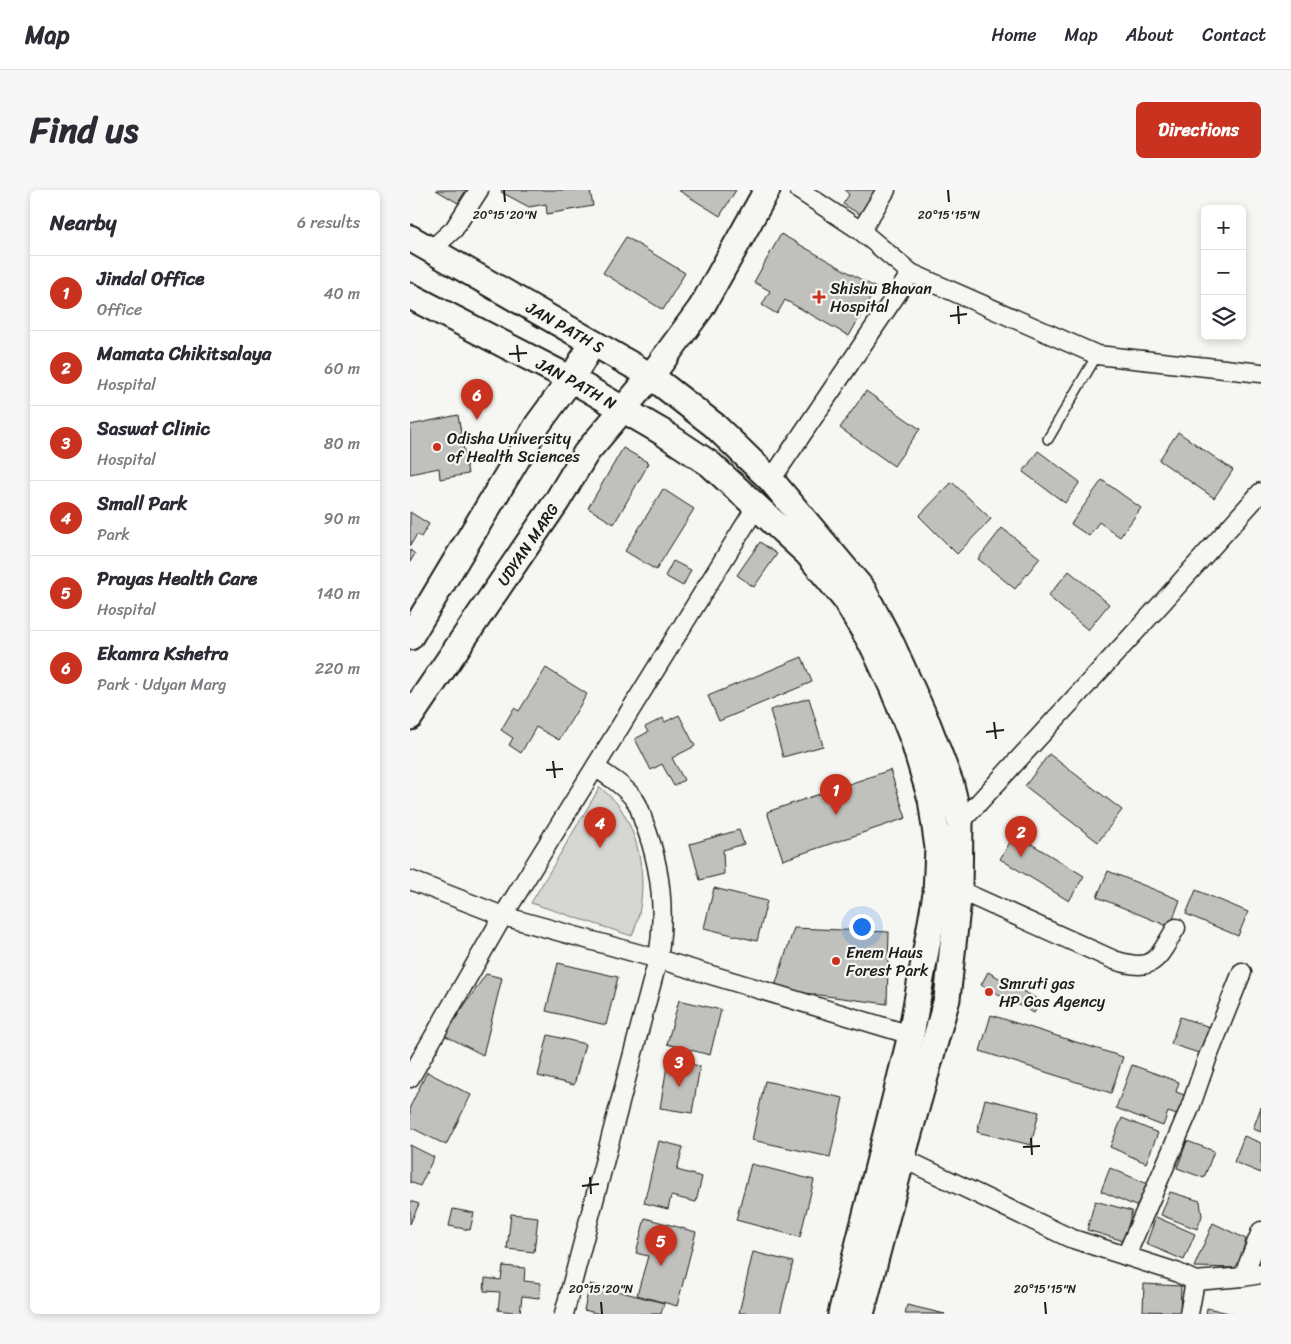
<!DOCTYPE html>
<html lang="en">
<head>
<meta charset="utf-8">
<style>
  body { margin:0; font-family:Sriracha,sans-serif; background:#f7f7f7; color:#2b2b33 }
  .controls { position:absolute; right:15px; top:15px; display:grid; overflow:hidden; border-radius:8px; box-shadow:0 2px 8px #0003 }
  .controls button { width:45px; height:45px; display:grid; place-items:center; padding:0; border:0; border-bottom:1px solid #e1e1e2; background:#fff; color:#2b2b33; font:25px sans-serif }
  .you { position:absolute; left:451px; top:736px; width:18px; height:18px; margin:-12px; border:4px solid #fff; border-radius:50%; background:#1a73e8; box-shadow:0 0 0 8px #1a73e833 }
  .badge { display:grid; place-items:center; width:32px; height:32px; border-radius:50%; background:#c8321e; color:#fff; font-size:16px; font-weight:700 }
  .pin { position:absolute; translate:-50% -41px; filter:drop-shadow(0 1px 2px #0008) }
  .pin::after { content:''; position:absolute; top:26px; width:18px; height:15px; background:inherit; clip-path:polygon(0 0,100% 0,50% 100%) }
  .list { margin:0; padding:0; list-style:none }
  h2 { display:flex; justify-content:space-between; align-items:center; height:65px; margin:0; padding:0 20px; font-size:21px }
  h2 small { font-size:16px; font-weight:400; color:#7c7c81 }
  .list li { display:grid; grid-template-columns:32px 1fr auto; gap:15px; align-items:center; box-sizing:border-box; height:75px; padding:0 20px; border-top:1px solid #e1e1e2 }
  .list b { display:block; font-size:19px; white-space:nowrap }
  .list p { margin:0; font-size:16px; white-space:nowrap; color:#7c7c81 }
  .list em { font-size:16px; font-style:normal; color:#7c7c81 }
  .icon { flex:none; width:28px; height:28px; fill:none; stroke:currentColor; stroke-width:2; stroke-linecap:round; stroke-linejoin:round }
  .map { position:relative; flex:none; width:851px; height:1124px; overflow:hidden; border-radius:8px }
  header { display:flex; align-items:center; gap:30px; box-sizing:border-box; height:70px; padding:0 25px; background:#fff; border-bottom:1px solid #e1e1e2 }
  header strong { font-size:24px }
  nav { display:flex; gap:28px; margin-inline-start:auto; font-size:18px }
  .intro { display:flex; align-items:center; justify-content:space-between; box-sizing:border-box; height:120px; padding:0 30px }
  h1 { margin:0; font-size:35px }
  .button { padding:12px 22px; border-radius:8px; background:#c8321e; color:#fff; font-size:18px; font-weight:700 }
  main { display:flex; gap:30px; padding:0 30px }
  aside { flex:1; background:#fff; border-radius:8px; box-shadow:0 2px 8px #0003 }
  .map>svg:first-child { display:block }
  .green { fill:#d6d6d2; stroke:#797977 }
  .building { fill:#c0c0bd; stroke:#1c1c1c }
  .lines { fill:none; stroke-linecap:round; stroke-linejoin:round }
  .lane-casing { stroke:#1c1c1c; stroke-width:12 }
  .street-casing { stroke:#1c1c1c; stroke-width:21 }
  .secondary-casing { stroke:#1c1c1c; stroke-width:29 }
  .lane { stroke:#f6f6f2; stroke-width:9 }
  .street { stroke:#f6f6f2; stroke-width:18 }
  .secondary { stroke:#f6f6f2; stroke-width:25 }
  .ticks { fill:none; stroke:#1c1c1c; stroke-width:2 }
  .poi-dot { fill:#c8321e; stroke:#f6f6f2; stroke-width:2 }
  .labels { text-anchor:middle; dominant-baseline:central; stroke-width:4.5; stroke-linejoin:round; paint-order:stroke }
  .poi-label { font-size:16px; fill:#1c1c1c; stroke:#f6f6f2; text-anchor:start }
  .street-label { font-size:16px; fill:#1c1c1c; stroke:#f6f6f2 }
  .ticks-label { font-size:12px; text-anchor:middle; fill:#1c1c1c; stroke:#f6f6f2; stroke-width:4.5; stroke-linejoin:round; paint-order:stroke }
</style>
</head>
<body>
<header>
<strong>Map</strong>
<nav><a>Home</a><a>Map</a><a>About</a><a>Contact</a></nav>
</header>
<div class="intro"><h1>Find us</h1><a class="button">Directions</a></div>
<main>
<aside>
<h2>Nearby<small>6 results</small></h2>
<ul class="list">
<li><span class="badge">1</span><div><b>Jindal Office</b><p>Office</p></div><em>40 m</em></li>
<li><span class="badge">2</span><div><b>Mamata Chikitsalaya</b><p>Hospital</p></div><em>60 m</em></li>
<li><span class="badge">3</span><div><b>Saswat Clinic</b><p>Hospital</p></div><em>80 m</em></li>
<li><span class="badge">4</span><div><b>Small Park</b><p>Park</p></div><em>90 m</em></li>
<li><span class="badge">5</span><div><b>Prayas Health Care</b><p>Hospital</p></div><em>140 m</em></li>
<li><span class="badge">6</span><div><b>Ekamra Kshetra</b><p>Park · Udyan Marg</p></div><em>220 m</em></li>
</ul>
</aside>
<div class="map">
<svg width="851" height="1124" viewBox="0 0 851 1124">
  <rect width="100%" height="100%" fill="#f6f6f2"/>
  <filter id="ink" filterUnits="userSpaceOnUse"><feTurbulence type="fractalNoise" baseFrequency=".02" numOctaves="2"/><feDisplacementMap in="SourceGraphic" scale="10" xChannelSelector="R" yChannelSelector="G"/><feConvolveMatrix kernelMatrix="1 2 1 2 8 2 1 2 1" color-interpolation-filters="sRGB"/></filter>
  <g filter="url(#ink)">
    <path class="green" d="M190 597C196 603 204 609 209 616 234 653 239 705 222 746L121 713Z"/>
    <g class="building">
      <polygon points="26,0 56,0 48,13"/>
      <polygon points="92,0 180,0 183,16 137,24 136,14 119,17 91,2"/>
      <polygon points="268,0 326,0 310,26"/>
      <polygon points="435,0 470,0 454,27 433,14 439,5"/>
      <polygon points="371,44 466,98 439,146 375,110 367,124 352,115 360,101 344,92"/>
      <polygon points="216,47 275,83 253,120 193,83"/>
      <polygon points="456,201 510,239 484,276 430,238"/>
      <polygon points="48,225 58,284 30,289 29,278 0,284 0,235"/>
      <polygon points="768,242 823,280 804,308 749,270"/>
      <polygon points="213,258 239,273 204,334 178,318"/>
      <polygon points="628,261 670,292 655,313 613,282"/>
      <polygon points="692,290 731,318 710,347 689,332 679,346 661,334"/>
      <polygon points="542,292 581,329 547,364 509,326"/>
      <polygon points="253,299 284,319 246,380 215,361"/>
      <polygon points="0,322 19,334 11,347 7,344 0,356"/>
      <polygon points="592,338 630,368 605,399 568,369"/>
      <polygon points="350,352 367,364 344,397 327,385"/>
      <polygon points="0,360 5,364 0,372"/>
      <polygon points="263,371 281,380 273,396 255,386"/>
      <polygon points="659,381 699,414 678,440 638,406"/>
      <polygon points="392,467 402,492 309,531 298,506"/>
      <polygon points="136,478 177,504 149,550 126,537 111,563 99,555 103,548 91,540 104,518 109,521"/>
      <polygon points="399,508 413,556 373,567 360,520"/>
      <polygon points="269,525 285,556 262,568 274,590 264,596 252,574 241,580 225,549 238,542 235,537 253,528 255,532"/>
      <polygon points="639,564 712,620 688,652 615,596"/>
      <polygon points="480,580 496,628 373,670 357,622"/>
      <polygon points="329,640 334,654 313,660 314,684 290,690 280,654"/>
      <polygon points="605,644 674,686 659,711 590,669"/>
      <polygon points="698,681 770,710 760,737 687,707"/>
      <polygon points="304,698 357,711 347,751 294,738"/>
      <polygon points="786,700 838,722 828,746 776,724"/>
      <polygon points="384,738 479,742 477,814 364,799"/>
      <polygon points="148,773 208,787 196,835 136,821"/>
      <polygon points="578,782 631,811 624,823 571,795"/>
      <polygon points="76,784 92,788 73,865 34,845"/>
      <polygon points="269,810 311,820 300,865 257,854"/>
      <polygon points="581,825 713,867 701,903 570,861"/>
      <polygon points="770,827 800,837 792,864 761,854"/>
      <polygon points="138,845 175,854 164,895 128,886"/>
      <polygon points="258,870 290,876 282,923 250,918"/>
      <polygon points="722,875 769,892 766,902 777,906 770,926 758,922 753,936 706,918"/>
      <polygon points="17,882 61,905 36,955 0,937 0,917"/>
      <polygon points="355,891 433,908 420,967 342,950"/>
      <polygon points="575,909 629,922 621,955 567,942"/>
      <polygon points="851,917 851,942 843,939"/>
      <polygon points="712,928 748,943 736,973 700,957"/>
      <polygon points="834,946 851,953 851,983 824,972"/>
      <polygon points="249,951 273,957 267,980 292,987 286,1012 261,1006 258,1019 234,1013"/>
      <polygon points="777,951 804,961 794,988 767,978"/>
      <polygon points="0,955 24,967 10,996 0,992"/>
      <polygon points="341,974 404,990 390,1047 326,1030"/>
      <polygon points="700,978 738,994 728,1017 691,1001"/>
      <polygon points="760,1002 790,1011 792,1026 787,1039 751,1025"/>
      <polygon points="0,1011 9,1014 0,1034"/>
      <polygon points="685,1011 722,1021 714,1051 677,1040"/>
      <polygon points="43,1019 64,1023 60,1040 39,1036"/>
      <polygon points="101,1024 128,1027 124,1062 97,1059"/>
      <polygon points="746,1027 785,1044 774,1070 736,1054"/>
      <polygon points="235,1028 286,1042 267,1116 227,1105 238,1066 226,1063"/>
      <polygon points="803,1033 836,1049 828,1078 784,1077"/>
      <polygon points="343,1062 383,1072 370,1124 329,1123"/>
      <polygon points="93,1076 115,1078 114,1091 131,1093 129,1108 112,1106 110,1123 88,1120 90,1102 74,1101 75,1088 91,1090"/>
      <polygon points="180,1094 254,1113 251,1124 190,1124 174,1120"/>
      <polygon points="734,1094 771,1096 770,1122 733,1121"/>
      <polygon points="497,1115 535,1124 495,1124"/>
      <polygon points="797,1118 823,1124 796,1124"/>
    </g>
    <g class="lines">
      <g class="lane-casing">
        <polyline id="lane" points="638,249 687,165"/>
      </g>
      <g class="street-casing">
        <g id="street">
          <polyline points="389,0 451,41 501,83 687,165 851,183"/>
          <polyline points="451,41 476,0"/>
          <polyline points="22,59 44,39 69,0"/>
          <polyline points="361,290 501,83"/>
          <polyline points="550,633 751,414 851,302"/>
          <polyline points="0,690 93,726 248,769 501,845"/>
          <path d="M539 701 549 700 704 770C745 783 746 770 766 738"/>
          <polyline points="0,888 93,726 346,317"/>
          <polyline points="492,968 660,1048 766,1082 785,1091 833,1087 851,1084"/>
          <polyline points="716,1066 780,918 797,869 832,782"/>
          <polyline points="833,1087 851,1041"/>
          <path d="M154 1124 248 769C256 721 251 675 233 630 231 623 229 614 224 609 214 596 200 587 186 578"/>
          <polyline points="779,1124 785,1091"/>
        </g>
      </g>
      <g class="secondary-casing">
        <g id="secondary">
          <path id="s1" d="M0 48 241 186 304 235 361 290 453 400 482 455 518 535 541 595 550 633 549 700 537 809 492 968 451 1124"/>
          <path id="s2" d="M0 106 161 189 252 242 300 274 397 363 435 409 464 458 483 499 503 549 521 609 528 658 526 704 501 845 431 1124"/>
          <polyline points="0,447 128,234 161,189 183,153"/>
          <path id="s3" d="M0 527 147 311 176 263 241 186 291 118 357 0"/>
        </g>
      </g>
      <use href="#lane" class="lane"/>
      <use href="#street" class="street"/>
      <use href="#secondary" class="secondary"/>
    </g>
  </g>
  <path class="ticks" d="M94 0 95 12M538 0 539 12M548 116 549 134M540 126 557 124M107 155 109 172M99 164 117 163M584 532 586 549M576 542 594 540M143 571 145 588M136 580 153 579M621 948 622 965M613 957 630 956M180 987 181 1004M172 996 189 994M191 1112 192 1124M635 1112 636 1124"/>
  <g class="poi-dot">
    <path d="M406.5 99.5h5v5h5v5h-5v5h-5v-5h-5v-5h5z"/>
    <circle cx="27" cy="257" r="5"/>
    <circle cx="426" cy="771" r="5"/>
    <circle cx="579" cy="802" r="5"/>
  </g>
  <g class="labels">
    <g class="poi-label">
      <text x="420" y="98">Shishu Bhavan<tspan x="420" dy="18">Hospital</tspan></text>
      <text x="37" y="248">Odisha University<tspan x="37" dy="18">of Health Sciences</tspan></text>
      <text x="436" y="762">Enem Haus<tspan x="436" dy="18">Forest Park</tspan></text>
      <text x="589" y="793">Smruti gas<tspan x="589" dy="18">HP Gas Agency</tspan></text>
    </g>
    <g class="street-label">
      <text stroke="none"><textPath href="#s1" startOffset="179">JAN PATH S</textPath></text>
      <text stroke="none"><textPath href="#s2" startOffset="188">JAN PATH N</textPath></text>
      <text stroke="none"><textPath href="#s3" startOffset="209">UDYAN MARG</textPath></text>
    </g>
  </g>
  <g class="ticks-label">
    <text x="95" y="29">20°15'20"N</text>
    <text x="539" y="29">20°15'15"N</text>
    <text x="191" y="1103">20°15'20"N</text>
    <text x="635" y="1103">20°15'15"N</text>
  </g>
</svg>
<div class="controls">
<button>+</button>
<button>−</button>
<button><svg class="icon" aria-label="layers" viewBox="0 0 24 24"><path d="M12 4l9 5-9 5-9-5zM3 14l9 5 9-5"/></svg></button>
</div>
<div class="you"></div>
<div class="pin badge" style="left:426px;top:625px">1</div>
<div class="pin badge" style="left:611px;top:667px">2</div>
<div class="pin badge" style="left:269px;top:897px">3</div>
<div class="pin badge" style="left:190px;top:658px">4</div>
<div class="pin badge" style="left:251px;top:1076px">5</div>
<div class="pin badge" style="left:67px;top:230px">6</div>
</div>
</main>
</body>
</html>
